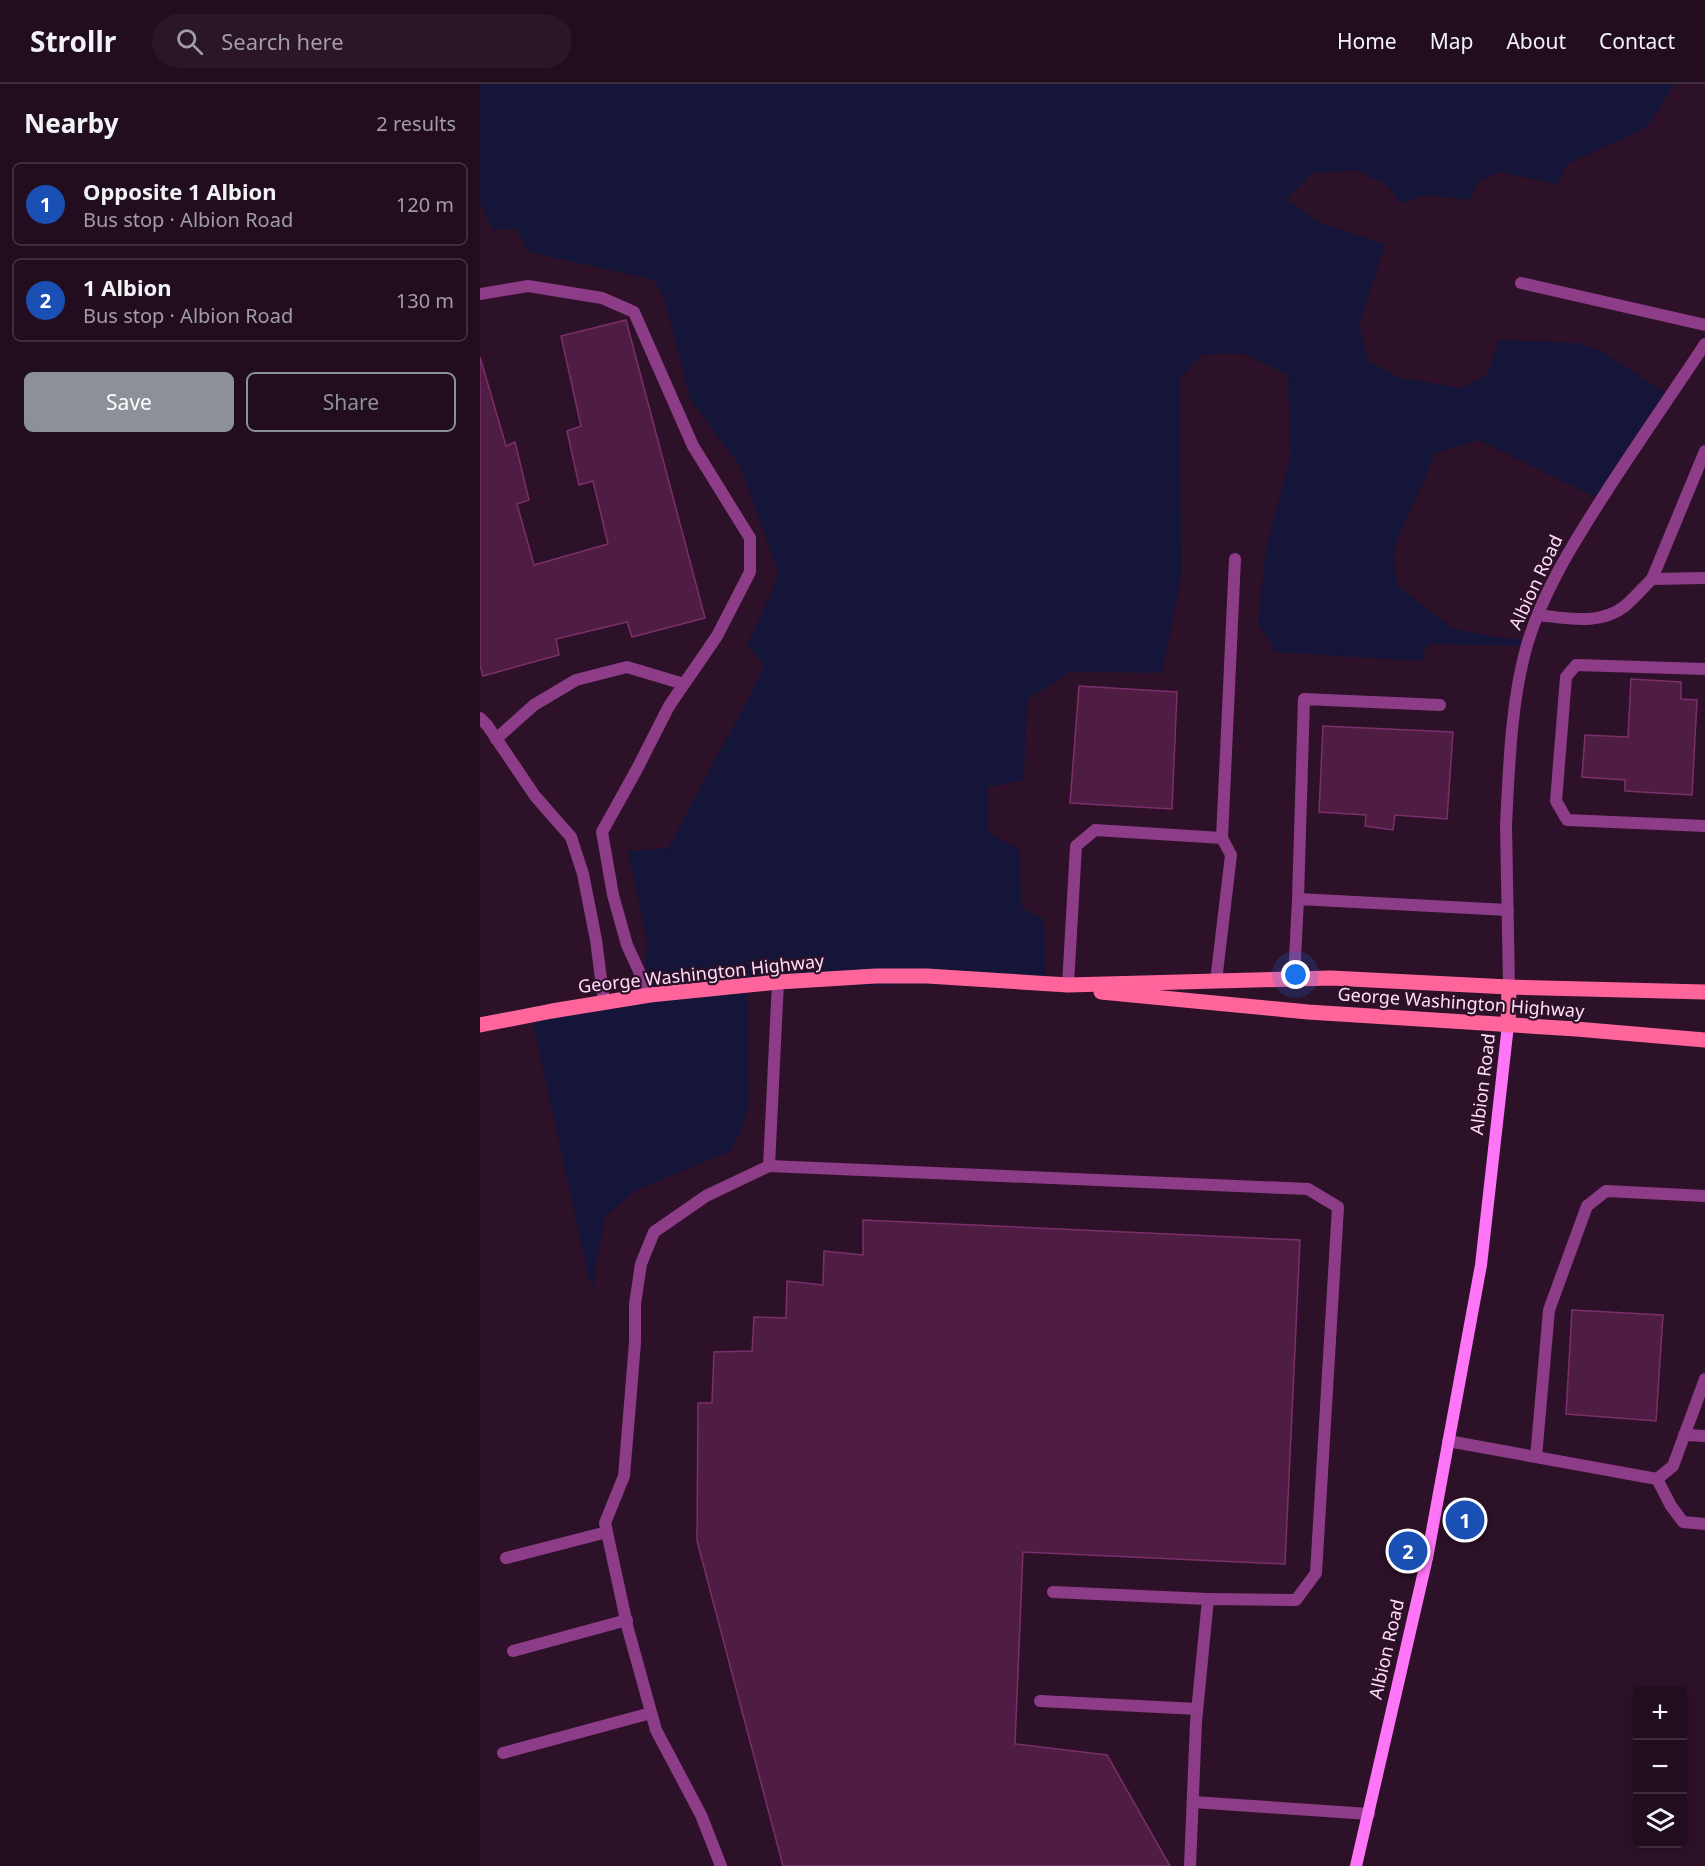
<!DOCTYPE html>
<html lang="en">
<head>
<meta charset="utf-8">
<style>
  body { margin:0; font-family:"Noto Sans",sans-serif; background:#2a1627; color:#f1f3f6 }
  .controls { position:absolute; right:18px; bottom:18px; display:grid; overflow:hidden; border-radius:9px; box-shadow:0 3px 9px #0003 }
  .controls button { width:54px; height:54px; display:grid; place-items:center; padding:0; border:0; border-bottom:2px solid #3f2d3c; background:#220d1e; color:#f1f3f6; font:30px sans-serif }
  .you { position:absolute; left:816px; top:891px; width:21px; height:21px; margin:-15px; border:4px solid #fff; border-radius:50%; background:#1a73e8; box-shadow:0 0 0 9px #1a73e833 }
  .badge { display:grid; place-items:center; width:39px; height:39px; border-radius:50%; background:#8c9099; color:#fff; font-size:20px; font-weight:700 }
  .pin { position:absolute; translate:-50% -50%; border:3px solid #fff; box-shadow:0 2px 6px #0006 }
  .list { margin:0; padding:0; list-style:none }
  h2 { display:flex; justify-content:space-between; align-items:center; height:78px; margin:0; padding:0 24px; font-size:26px }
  h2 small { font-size:20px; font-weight:400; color:#a29ca4 }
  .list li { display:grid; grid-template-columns:39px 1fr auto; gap:18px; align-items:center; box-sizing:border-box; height:84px; margin:0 12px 12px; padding:0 12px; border:2px solid #3f2d3c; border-radius:9px }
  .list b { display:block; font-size:22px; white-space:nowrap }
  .list p { margin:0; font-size:20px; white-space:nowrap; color:#a29ca4 }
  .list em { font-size:20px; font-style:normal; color:#a29ca4 }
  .actions { display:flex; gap:12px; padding:18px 24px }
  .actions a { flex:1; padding:14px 0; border:2px solid #8c9099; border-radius:9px; text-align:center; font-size:21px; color:#8c9099 }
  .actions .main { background:#8c9099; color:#fff }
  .icon { flex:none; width:33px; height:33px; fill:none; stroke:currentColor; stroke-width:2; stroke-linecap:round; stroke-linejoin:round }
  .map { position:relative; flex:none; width:1225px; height:1782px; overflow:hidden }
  header { display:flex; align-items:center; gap:36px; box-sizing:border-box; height:84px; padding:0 30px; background:#220d1e; border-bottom:2px solid #3f2d3c }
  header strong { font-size:28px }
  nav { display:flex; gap:33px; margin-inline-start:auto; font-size:21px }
  .search { width:420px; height:54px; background:#2a1627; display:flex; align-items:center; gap:15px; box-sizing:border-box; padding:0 21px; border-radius:33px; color:#a29ca4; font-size:22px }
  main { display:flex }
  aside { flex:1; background:#220d1e }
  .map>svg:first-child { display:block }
  .green { fill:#141538 }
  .building { fill:#4f1d43; stroke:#7b2f6a; stroke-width:1.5 }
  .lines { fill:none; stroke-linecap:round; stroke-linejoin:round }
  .lane { stroke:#8d3c88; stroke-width:12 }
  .street { stroke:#8d3c88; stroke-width:12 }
  .secondary { stroke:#ff75f8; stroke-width:12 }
  .primary { stroke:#ff659b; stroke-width:15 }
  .labels { text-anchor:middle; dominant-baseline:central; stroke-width:4.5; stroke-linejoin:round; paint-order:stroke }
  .street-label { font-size:18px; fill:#ffdefa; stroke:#2d1128 }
</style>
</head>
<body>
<header>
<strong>Strollr</strong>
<div class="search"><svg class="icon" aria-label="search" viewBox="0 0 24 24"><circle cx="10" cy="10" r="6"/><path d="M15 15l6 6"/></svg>Search here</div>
<nav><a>Home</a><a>Map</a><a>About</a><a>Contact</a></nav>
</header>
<main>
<aside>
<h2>Nearby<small>2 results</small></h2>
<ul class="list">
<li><span class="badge" style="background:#1a4fb4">1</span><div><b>Opposite 1 Albion</b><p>Bus stop · Albion Road</p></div><em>120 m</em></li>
<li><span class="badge" style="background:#1a4fb4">2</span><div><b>1 Albion</b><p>Bus stop · Albion Road</p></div><em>130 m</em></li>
</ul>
<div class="actions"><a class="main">Save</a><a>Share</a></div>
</aside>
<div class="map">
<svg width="1225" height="1782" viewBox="0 0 1225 1782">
  <rect width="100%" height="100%" fill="#2d1128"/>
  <polygon class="green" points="0,0 1195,0 1166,44 1087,80 1077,100 1017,88 999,97 989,116 945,111 920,119 907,101 876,86 833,89 807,115 840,139 905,160 879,240 888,277 920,294 983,304 1007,290 1020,256 1099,259 1121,267 1191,312 1122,414 1115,413 999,356 956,369 919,452 913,473 918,502 973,545 1021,554 1048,556 1042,562 948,560 941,577 796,568 778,539 786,465 810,373 808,291 764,270 723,270 699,295 702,489 682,589 590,588 547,616 544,696 508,703 507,747 539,766 542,824 564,835 566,896 506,902 437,900 267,904 269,1020 260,1049 250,1067 153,1108 125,1133 116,1180 114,1203 110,1199 51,930 164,914 167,857 148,767 188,764 280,592 283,580 267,560 294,503 298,488 261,384 210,315 184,213 174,196 49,168 36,145 13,146 0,118"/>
  <g class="building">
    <polygon points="146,236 225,534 152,553 147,538 76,555 79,571 3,592 0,581 0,273 26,362 35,358 49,416 37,420 54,481 128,460 113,397 99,401 87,347 101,342 81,252"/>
    <polygon points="1151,595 1201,598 1201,615 1217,616 1212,711 1145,707 1145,696 1102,693 1105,651 1148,653"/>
    <polygon points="599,602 697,608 692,725 590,719"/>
    <polygon points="843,642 973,648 967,735 915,731 913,746 885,742 886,731 839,728"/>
    <polygon points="383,1136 820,1156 805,1480 543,1468 535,1660 627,1671 690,1782 303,1782 217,1457 218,1319 232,1319 234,1268 272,1267 274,1233 306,1234 307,1197 343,1201 344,1167 383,1171"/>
    <polygon points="1092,1226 1183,1231 1176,1337 1086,1330"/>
  </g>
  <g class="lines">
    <g class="lane">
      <polyline points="1041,199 1225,241"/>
      <polyline points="0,210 48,202 122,214 154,228 213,362 270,454 270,488 237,552 189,622 157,685 122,748 133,811 147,861 170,911"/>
      <polyline points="1172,495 1225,367"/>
      <path d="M1058 531C1086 534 1120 542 1145 522 1154 514 1163 504 1172 495L1225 494"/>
      <polyline points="1225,585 1096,581 1086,593 1076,717 1087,736 1225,742"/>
      <polyline points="0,634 7,641 55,712 91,753 103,790 116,856 124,918"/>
      <polyline points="16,655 54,621 96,596 147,583 204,600"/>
      <polyline points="742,754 755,475"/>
      <polyline points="818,815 824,615 960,621"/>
      <polyline points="814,895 818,815 1028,826"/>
      <polyline points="588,901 596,762 615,746 742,754 751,771 736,897"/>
      <polyline points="289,1082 828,1105 858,1123 836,1489 816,1516 728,1515 716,1638 710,1782"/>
      <polyline points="1204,1351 1225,1352"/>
      <polyline points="968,1357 1177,1395 1193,1382 1225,1295"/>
      <polyline points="1056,1373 1069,1226 1107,1122 1126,1107 1225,1112"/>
      <polyline points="1177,1395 1191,1422 1203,1438 1225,1440"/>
      <polyline points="26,1474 127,1448"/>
      <polyline points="573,1508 728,1515"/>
      <polyline points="33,1567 147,1536"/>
      <polyline points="560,1617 717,1625"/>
      <polyline points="23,1669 171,1629"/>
      <polyline points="713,1718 889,1730"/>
      <polyline points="241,1782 221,1731 176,1646 148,1545 125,1439 144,1392 155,1259 155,1220 161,1180 174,1148 226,1112 289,1082 298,898"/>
    </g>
    <path class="street" d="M1029 903 1026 741C1029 682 1031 617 1047 561 1062 510 1091 463 1119 419 1153 365 1190 313 1225 260"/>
    <polyline class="secondary" points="876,1782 947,1474 1001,1181 1028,941"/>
    <g class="primary">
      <polyline points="621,908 828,928 1096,945 1225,956"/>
      <polyline points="0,941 72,927 170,911 298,898 396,892 447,892 588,901 851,894 1029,903 1225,908"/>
      <polyline points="1028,941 1029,903"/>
    </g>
  </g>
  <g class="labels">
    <g class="street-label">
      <text transform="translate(1055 498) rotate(-65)">Albion Road</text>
      <text transform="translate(221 889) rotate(-6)">George Washington Highway</text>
      <text transform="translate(981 918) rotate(4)">George Washington Highway</text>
      <text transform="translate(1002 1000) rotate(-83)">Albion Road</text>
      <text transform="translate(906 1565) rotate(-77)">Albion Road</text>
    </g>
  </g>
</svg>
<div class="controls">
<button>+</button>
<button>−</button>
<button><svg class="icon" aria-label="layers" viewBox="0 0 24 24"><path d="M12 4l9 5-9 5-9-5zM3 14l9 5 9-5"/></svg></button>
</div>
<div class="you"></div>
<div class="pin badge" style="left:985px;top:1436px;background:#1a4fb4">1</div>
<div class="pin badge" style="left:928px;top:1467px;background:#1a4fb4">2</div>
</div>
</main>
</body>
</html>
